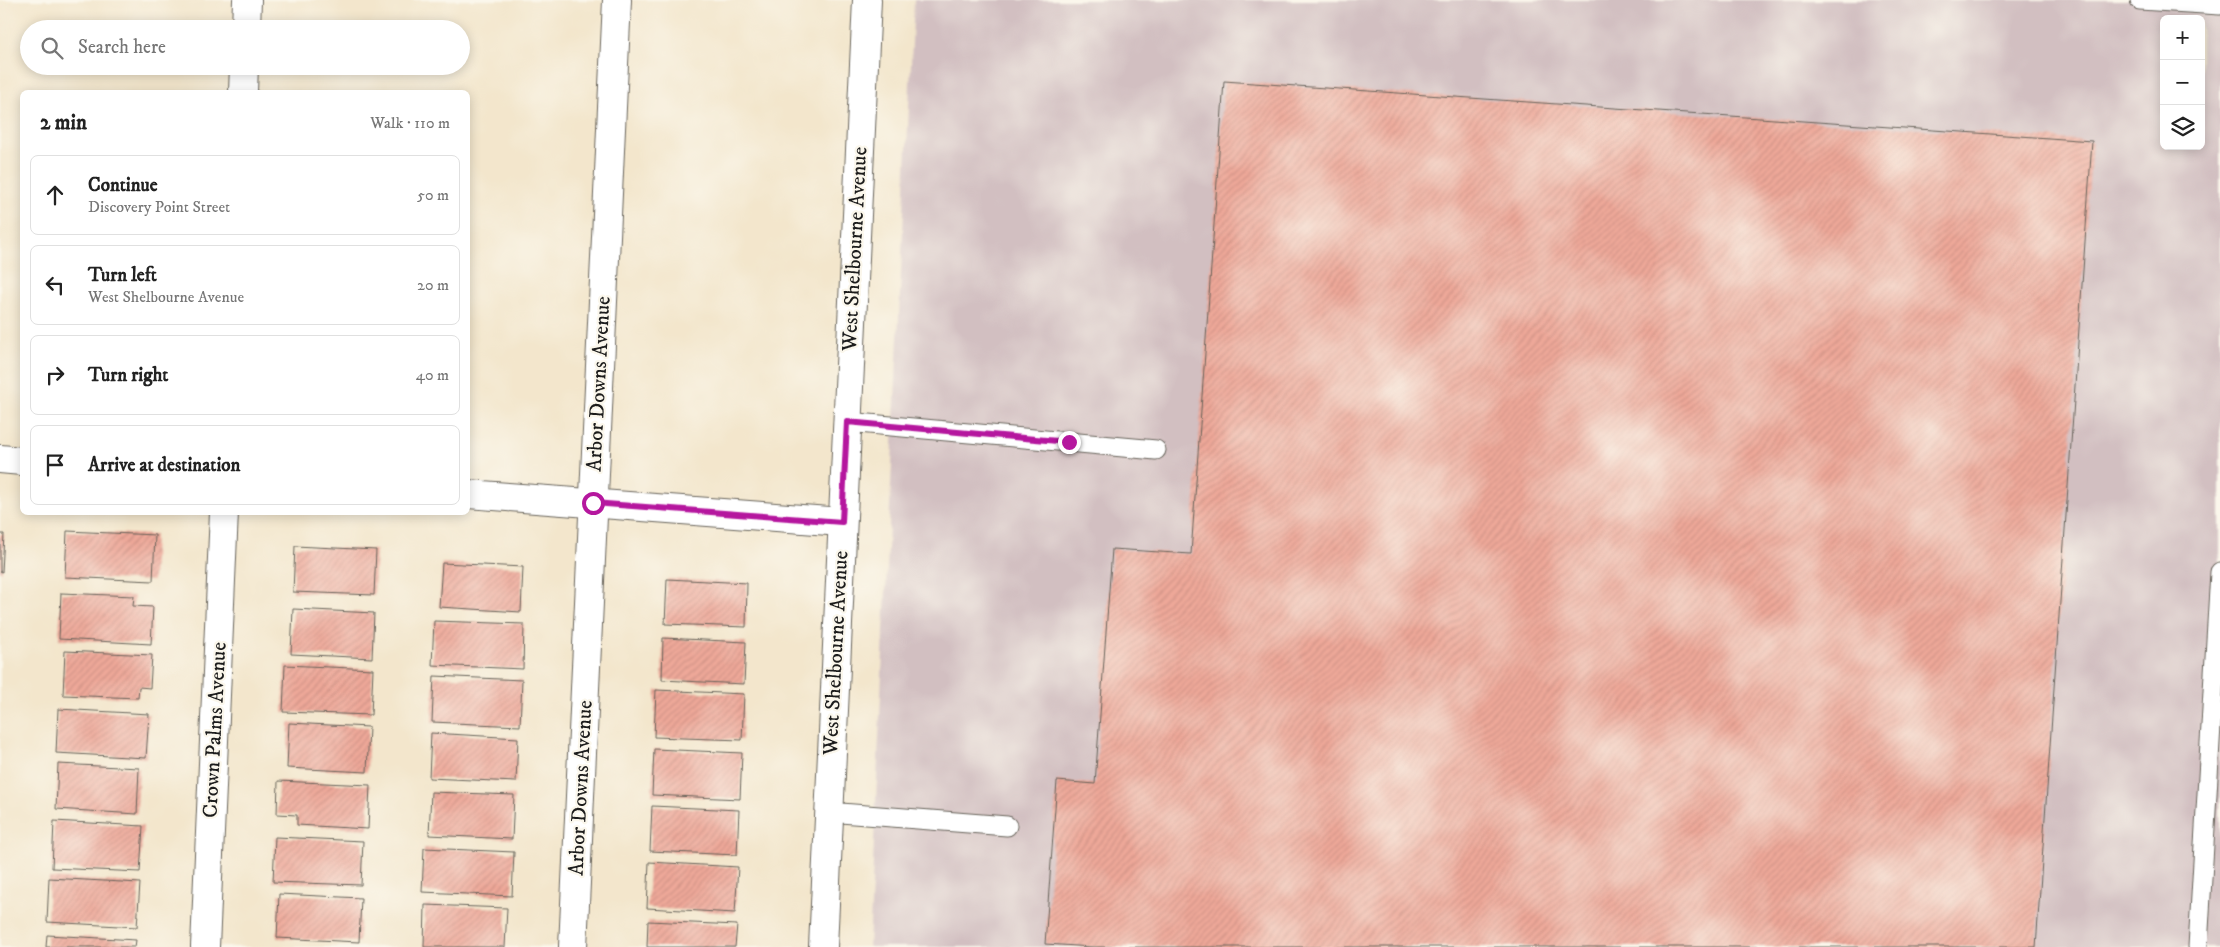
<!DOCTYPE html>
<html lang="en">
<head>
<meta charset="utf-8">
<style>
  body { margin:0; font-family:"IM FELL DW Pica",serif; background:#f6f6f6; color:#222 }
  .controls { position:absolute; right:15px; top:15px; display:grid; overflow:hidden; border-radius:8px; box-shadow:0 2px 12px #0003 }
  .controls button { width:45px; height:45px; display:grid; place-items:center; padding:0; border:0; border-bottom:1px solid #e0e0e0; background:#fff; color:#222; font:25px sans-serif }
  .stop { position:absolute; width:15px; height:15px; margin:-11px; border:4px solid #b5179e; border-radius:50%; background:#fff }
  .stop.end { background:#b5179e; border-color:#fff; box-shadow:0 1px 5px #0008 }
  .list { margin:0; padding:0; list-style:none }
  h2 { display:flex; justify-content:space-between; align-items:center; height:65px; margin:0; padding:0 20px; font-size:21px }
  h2 small { font-size:16px; font-weight:400; color:#767676 }
  .list li { display:grid; grid-template-columns:32px 1fr auto; gap:15px; align-items:center; box-sizing:border-box; height:80px; margin:0 10px 10px; padding:0 10px; border:1px solid #e0e0e0; border-radius:8px }
  .list b { display:block; font-size:19px; white-space:nowrap }
  .list p { margin:0; font-size:16px; white-space:nowrap; color:#767676 }
  .list em { font-size:16px; font-style:normal; color:#767676 }
  .icon { flex:none; width:28px; height:28px; fill:none; stroke:currentColor; stroke-width:2; stroke-linecap:round; stroke-linejoin:round }
  .map { position:relative; flex:none; width:2220px; height:947px; overflow:hidden }
  .search { position:absolute; background:#fff; box-shadow:0 2px 12px #0003; left:20px; top:20px; width:450px; height:55px; display:flex; align-items:center; gap:12px; box-sizing:border-box; padding:0 18px; border-radius:28px; color:#767676; font-size:19px }
  .panel { position:absolute; background:#fff; box-shadow:0 2px 12px #0003; left:20px; top:90px; width:450px; height:425px; border-radius:8px }
  .map>svg:first-child { display:block }
  .industrial { fill:#d2bfc1; fill-rule:evenodd }
  .building { fill:url(#building-hatch) }
  .lines { fill:none; stroke-linecap:round; stroke-linejoin:round }
  .service-casing { stroke:#67635a; stroke-width:21 }
  .minor-casing { stroke:#67635a; stroke-width:30 }
  .service { stroke:#fff; stroke-width:19 }
  .minor { stroke:#fff; stroke-width:28 }
  .route { stroke:#b5179e; stroke-width:6 }
  .labels { text-anchor:middle; dominant-baseline:central; stroke-width:4.5; stroke-linejoin:round; paint-order:stroke }
  .street-label { font-size:21px; fill:#1c1c1c; stroke:#fbf7ec }
</style>
</head>
<body>
<div class="map">
<svg width="2220" height="947" viewBox="0 0 2220 947">
  <defs>
    <pattern id="building-hatch" width="6" height="6" patternUnits="userSpaceOnUse" patternTransform="scale(1.25)"><rect width="6" height="6" fill="#eea899"/><path d="M-1 1l2-2M0 6l6-6M5 7l2-2" fill="none" stroke="#cc9083"/></pattern>
  </defs>
  <rect width="100%" height="100%" fill="#fbf7ec"/>
  <filter id="ink" filterUnits="userSpaceOnUse"><feTurbulence type="fractalNoise" baseFrequency=".02" numOctaves="2"/><feDisplacementMap in="SourceGraphic" scale="10" xChannelSelector="R" yChannelSelector="G"/><feConvolveMatrix kernelMatrix="1 2 1 2 8 2 1 2 1" color-interpolation-filters="sRGB"/></filter>
  <filter id="wash" filterUnits="userSpaceOnUse"><feTurbulence type="fractalNoise" baseFrequency=".0096" numOctaves="4" result="noise"/><feDisplacementMap in="SourceGraphic" scale="20" xChannelSelector="R" yChannelSelector="G"/><feGaussianBlur stdDeviation="1.12" result="paint"/><feColorMatrix in="noise" values="0 0 0 0 0 0 0 0 0 0 0 0 0 0 0 0 0 1.4 0 .05"/><feComposite in="paint" operator="in"/></filter>
  <g filter="url(#wash)">
    <rect width="100%" height="100%" fill="#f3e6cc"/>
    <path class="industrial" d="M914 0H2220V947H869ZM2164 19H2201V146H2164Z"/>
    <g id="blocks">
      <g class="building">
        <polygon points="1224,81 2092,141 2036,947 1093,947 1045,944 1057,781 1095,784 1112,549 1191,554"/>
        <polygon points="67,531 155,535 153,581 65,577"/>
        <polygon points="0,534 4,534 2,572 0,571"/>
        <polygon points="295,546 376,550 374,595 293,592"/>
        <polygon points="442,563 523,567 521,612 439,607"/>
        <polygon points="667,579 747,583 746,627 665,624"/>
        <polygon points="61,593 134,596 133,606 153,607 151,644 59,639"/>
        <polygon points="293,609 374,613 372,658 291,654"/>
        <polygon points="434,621 524,624 523,669 432,665"/>
        <polygon points="663,638 746,642 744,684 662,680"/>
        <polygon points="65,651 152,655 150,688 139,687 138,698 63,695"/>
        <polygon points="285,665 373,669 371,715 283,712"/>
        <polygon points="434,676 522,680 520,726 432,722"/>
        <polygon points="656,690 744,694 742,740 654,737"/>
        <polygon points="58,709 149,714 146,758 56,753"/>
        <polygon points="289,723 369,727 367,772 287,768"/>
        <polygon points="431,733 518,738 516,782 429,778"/>
        <polygon points="654,749 742,753 740,799 652,795"/>
        <polygon points="58,764 139,768 137,814 56,809"/>
        <polygon points="278,781 370,785 368,829 297,825 297,815 277,814"/>
        <polygon points="431,792 514,795 512,839 429,835"/>
        <polygon points="652,806 739,810 737,855 650,851"/>
        <polygon points="54,821 143,826 140,872 52,868"/>
        <polygon points="275,837 363,841 361,885 273,882"/>
        <polygon points="424,848 514,852 512,896 422,892"/>
        <polygon points="649,862 738,867 735,913 647,908"/>
        <polygon points="49,878 140,883 137,927 47,922"/>
        <polygon points="279,894 361,898 359,942 277,938"/>
        <polygon points="425,905 507,908 505,947 424,947"/>
        <polygon points="648,921 737,925 735,947 647,947"/>
        <polygon points="47,935 136,940 135,947 46,947"/>
      </g>
    </g>
  </g>
  <g filter="url(#ink)">
    <use href="#blocks" fill-opacity="0" stroke="#67635a" stroke-width="1"/>
    <g class="lines">
      <g class="service-casing">
        <g id="service">
          <polyline points="2140,0 2220,5"/>
          <polyline points="847,422 1156,450"/>
          <polyline points="828,812 1007,826"/>
          <polyline points="2198,947 2220,572"/>
        </g>
      </g>
      <g class="minor-casing">
        <g id="minor">
          <polyline points="246,29 247,0"/>
          <polyline points="243,92 244,66"/>
          <polyline points="0,459 22,461"/>
          <polyline points="468,494 842,522"/>
          <polyline points="205,947 224,512"/>
          <polyline points="573,947 617,0"/>
          <polyline points="823,947 867,0"/>
        </g>
      </g>
      <use href="#service" class="service"/>
      <use href="#minor" class="minor"/>
    </g>
  </g>
  <g class="lines" filter="url(#ink)">
    <polyline class="route" points="593,503 842,522 847,422 1069,442"/>
  </g>
  <g class="labels">
    <g class="street-label">
      <text transform="translate(855 249) rotate(-87)">West Shelbourne Avenue</text>
      <text transform="translate(599 384) rotate(-87)">Arbor Downs Avenue</text>
      <text transform="translate(836 653) rotate(-87)">West Shelbourne Avenue</text>
      <text transform="translate(215 730) rotate(-87)">Crown Palms Avenue</text>
      <text transform="translate(581 788) rotate(-87)">Arbor Downs Avenue</text>
    </g>
  </g>
</svg>
<div class="controls">
<button>+</button>
<button>−</button>
<button><svg class="icon" aria-label="layers" viewBox="0 0 24 24"><path d="M12 4l9 5-9 5-9-5zM3 14l9 5 9-5"/></svg></button>
</div>
<div class="stop" style="left:593px;top:503px"></div>
<div class="stop end" style="left:1069px;top:442px"></div>
<div class="search"><svg class="icon" aria-label="search" viewBox="0 0 24 24"><circle cx="10" cy="10" r="6"/><path d="M15 15l6 6"/></svg>Search here</div>
<section class="panel">
<h2>2 min<small>Walk · 110 m</small></h2>
<ul class="list">
<li><svg class="icon" aria-label="ahead" viewBox="0 0 24 24"><path d="M12 20V5M6 11l6-6 6 6"/></svg><div><b>Continue</b><p>Discovery Point Street</p></div><em>50 m</em></li>
<li><svg class="icon" aria-label="left" viewBox="0 0 24 24"><path d="M17 20v-9H6M10 6l-5 5 5 5"/></svg><div><b>Turn left</b><p>West Shelbourne Avenue</p></div><em>20 m</em></li>
<li><svg class="icon" aria-label="right" viewBox="0 0 24 24"><path d="M7 20v-9h11M14 6l5 5-5 5"/></svg><div><b>Turn right</b></div><em>40 m</em></li>
<li><svg class="icon" aria-label="arrive" viewBox="0 0 24 24"><path d="M6 21V4h12l-3 4 3 4H6"/></svg><div><b>Arrive at destination</b></div></li>
</ul>
</section>
</div>
</body>
</html>
